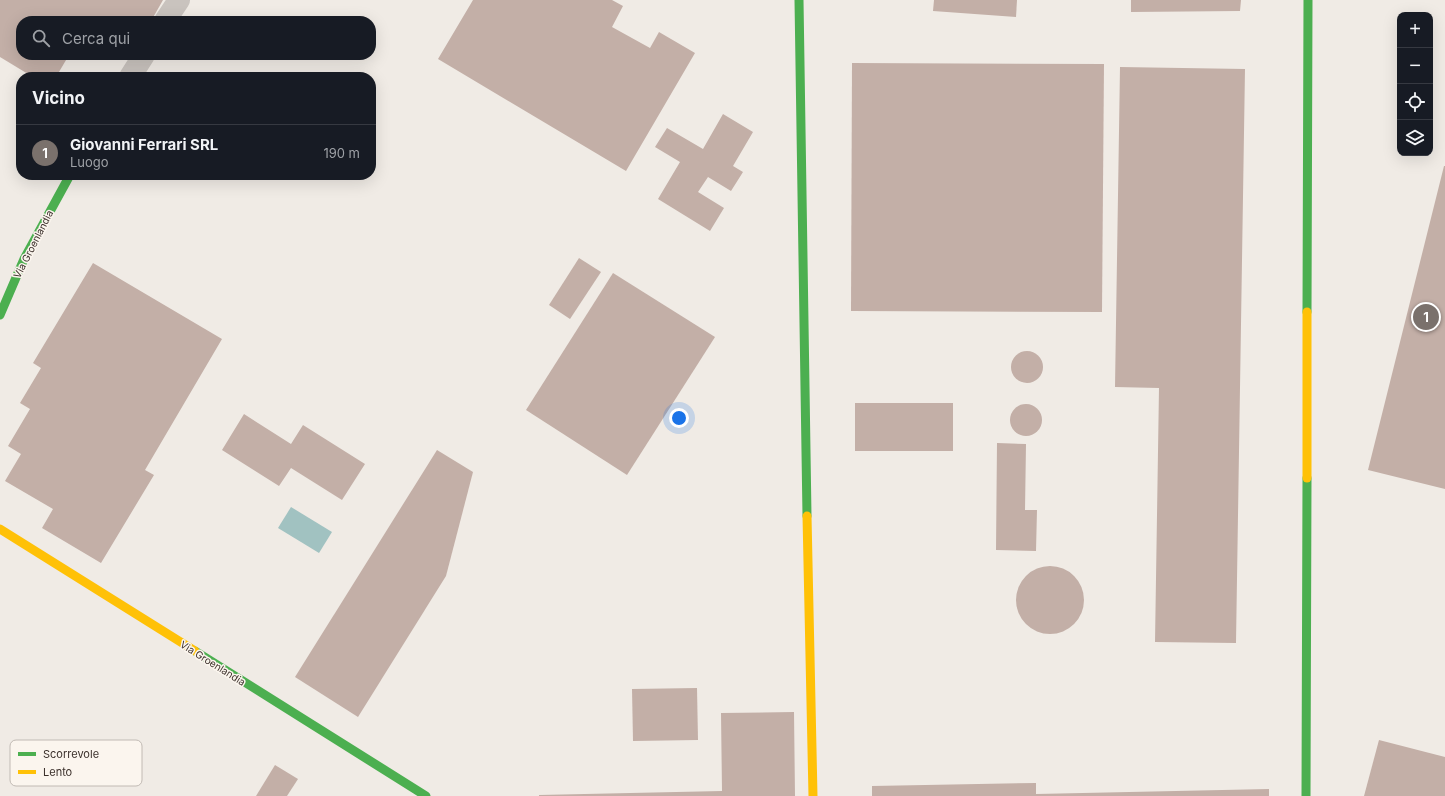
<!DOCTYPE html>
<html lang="it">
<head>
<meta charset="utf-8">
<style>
  body { margin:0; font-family:Inter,sans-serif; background:#242831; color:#f1f3f6 }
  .controls { position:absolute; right:12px; top:12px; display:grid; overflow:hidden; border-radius:8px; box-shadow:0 4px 16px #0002 }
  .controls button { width:36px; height:36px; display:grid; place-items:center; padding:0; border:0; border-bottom:1px solid #363941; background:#171b24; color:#f1f3f6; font:20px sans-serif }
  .you { position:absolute; left:679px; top:418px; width:14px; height:14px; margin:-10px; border:3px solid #fff; border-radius:50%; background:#1a73e8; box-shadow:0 0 0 6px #1a73e833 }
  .badge { display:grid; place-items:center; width:26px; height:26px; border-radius:50%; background:#7a716c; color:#fff; font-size:13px; font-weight:700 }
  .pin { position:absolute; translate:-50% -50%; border:2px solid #fff; box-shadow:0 1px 4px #0006 }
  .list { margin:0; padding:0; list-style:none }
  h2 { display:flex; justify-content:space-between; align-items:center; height:52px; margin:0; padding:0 16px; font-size:17px }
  h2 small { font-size:13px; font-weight:400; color:#9ea1a6 }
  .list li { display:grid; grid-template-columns:26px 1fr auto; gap:12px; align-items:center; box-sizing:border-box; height:56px; padding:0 16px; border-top:1px solid #363941 }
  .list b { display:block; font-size:15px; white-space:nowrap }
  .list p { margin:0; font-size:13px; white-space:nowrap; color:#9ea1a6 }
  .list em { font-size:13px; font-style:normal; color:#9ea1a6 }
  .icon { flex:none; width:22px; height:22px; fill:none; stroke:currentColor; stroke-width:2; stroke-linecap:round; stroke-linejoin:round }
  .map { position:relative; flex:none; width:1445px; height:796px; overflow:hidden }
  .search { position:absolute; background:#171b24; box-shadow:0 4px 16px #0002; left:16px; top:16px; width:360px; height:44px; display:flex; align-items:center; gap:10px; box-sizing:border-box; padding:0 14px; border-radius:16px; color:#9ea1a6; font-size:15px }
  .panel { position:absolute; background:#171b24; box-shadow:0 4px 16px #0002; left:16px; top:72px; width:360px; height:108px; border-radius:16px }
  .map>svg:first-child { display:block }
  .water { fill:#a1c2c1 }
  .building { fill:#c3afa7 }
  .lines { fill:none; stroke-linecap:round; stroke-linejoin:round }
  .street { stroke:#c9c3be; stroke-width:22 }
  .fast { stroke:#4caf50; stroke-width:9 }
  .slow { stroke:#ffc107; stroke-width:9 }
  .labels { text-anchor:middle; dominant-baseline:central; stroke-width:3; stroke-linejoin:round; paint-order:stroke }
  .street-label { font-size:10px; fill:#3b302b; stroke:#fbf5ee }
  .key { fill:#fbf5ee; stroke:#c1bab4; stroke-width:1 }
  .key-label { font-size:11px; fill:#3b302b }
</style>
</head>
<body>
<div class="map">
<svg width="1445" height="796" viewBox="0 0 1445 796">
  <rect width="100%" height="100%" fill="#f0ebe5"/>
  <polygon class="water" points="291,507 332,532 319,553 278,528"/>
  <g class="building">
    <polygon points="0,0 163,0 151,21 21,21 21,55 69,55 56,77 33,77 0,57"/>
    <polygon points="473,0 612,0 623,6 612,27 650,48 659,32 695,53 626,171 438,59"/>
    <polygon points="934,0 1017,0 1016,17 933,11"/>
    <polygon points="1131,0 1241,0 1240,11 1131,12"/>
    <polygon points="852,63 1104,64 1102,312 851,311"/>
    <polygon points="1120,67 1245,69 1236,643 1155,642 1159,388 1115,387"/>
    <polygon points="723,114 753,132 733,166 743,172 731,191 708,177 698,192 724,208 710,231 658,199 680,162 655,147 667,128 703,149"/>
    <polygon points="1444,166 1445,166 1445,489 1368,470"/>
    <polygon points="579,258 601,272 570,319 549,305"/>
    <polygon points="93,263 222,339 145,470 154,475 101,563 42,528 53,509 5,481 21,454 8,446 30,409 20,403 41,368 33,363"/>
    <polygon points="613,273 715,337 627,475 526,410"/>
    <circle cx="1027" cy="367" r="16"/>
    <rect x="855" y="403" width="98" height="48"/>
    <circle cx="1026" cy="420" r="16"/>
    <polygon points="244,414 291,444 303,425 365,464 342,500 291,468 279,486 222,450"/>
    <polygon points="997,443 1026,444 1025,510 1037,510 1036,551 996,550"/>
    <polygon points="437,450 473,472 446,576 358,717 295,677"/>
    <circle cx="1050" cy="600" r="34"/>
    <polygon points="697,688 698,740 633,741 632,689"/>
    <polygon points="794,712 795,796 539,796 539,795 722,791 721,713"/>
    <polygon points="1379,740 1445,757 1445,796 1364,796"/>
    <polygon points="275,765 298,779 287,796 256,796"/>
    <polygon points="1036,783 1036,794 1269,789 1269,796 872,796 872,786"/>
  </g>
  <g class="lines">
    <g class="street">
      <polyline points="165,21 179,0"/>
      <polyline points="130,77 144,55"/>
    </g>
    <g class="fast">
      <polyline points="799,0 807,516"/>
      <polyline points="1307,312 1308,0"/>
      <polyline points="0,315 24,259 70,175"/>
      <polyline points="195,651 426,796"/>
      <polyline points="1306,796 1307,478"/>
    </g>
    <g class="slow">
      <polyline points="1307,478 1307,312"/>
      <polyline points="807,516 813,796"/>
      <polyline points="0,529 195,651"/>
    </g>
  </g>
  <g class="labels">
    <g class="street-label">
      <text transform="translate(33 244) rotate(-63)">Via Groenlandia</text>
      <text transform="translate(213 663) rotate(32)">Via Groenlandia</text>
    </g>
  </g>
  <rect x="10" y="740" width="132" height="46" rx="6" class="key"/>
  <rect x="18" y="752" width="18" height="4" fill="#4caf50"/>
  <rect x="18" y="770" width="18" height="4" fill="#ffc107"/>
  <g class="key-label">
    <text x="43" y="758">Scorrevole</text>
    <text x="43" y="776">Lento</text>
  </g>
</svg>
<div class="controls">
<button>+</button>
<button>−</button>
<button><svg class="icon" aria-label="locate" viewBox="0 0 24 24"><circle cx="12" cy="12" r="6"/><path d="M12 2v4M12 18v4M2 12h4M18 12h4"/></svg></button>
<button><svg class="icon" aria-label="layers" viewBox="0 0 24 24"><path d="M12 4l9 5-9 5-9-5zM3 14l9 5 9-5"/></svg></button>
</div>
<div class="you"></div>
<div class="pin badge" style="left:1426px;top:317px">1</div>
<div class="search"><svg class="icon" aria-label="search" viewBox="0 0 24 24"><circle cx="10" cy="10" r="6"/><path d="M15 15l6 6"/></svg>Cerca qui</div>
<section class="panel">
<h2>Vicino<small></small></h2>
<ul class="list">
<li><span class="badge">1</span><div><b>Giovanni Ferrari SRL</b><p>Luogo</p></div><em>190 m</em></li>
</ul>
</section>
</div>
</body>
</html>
